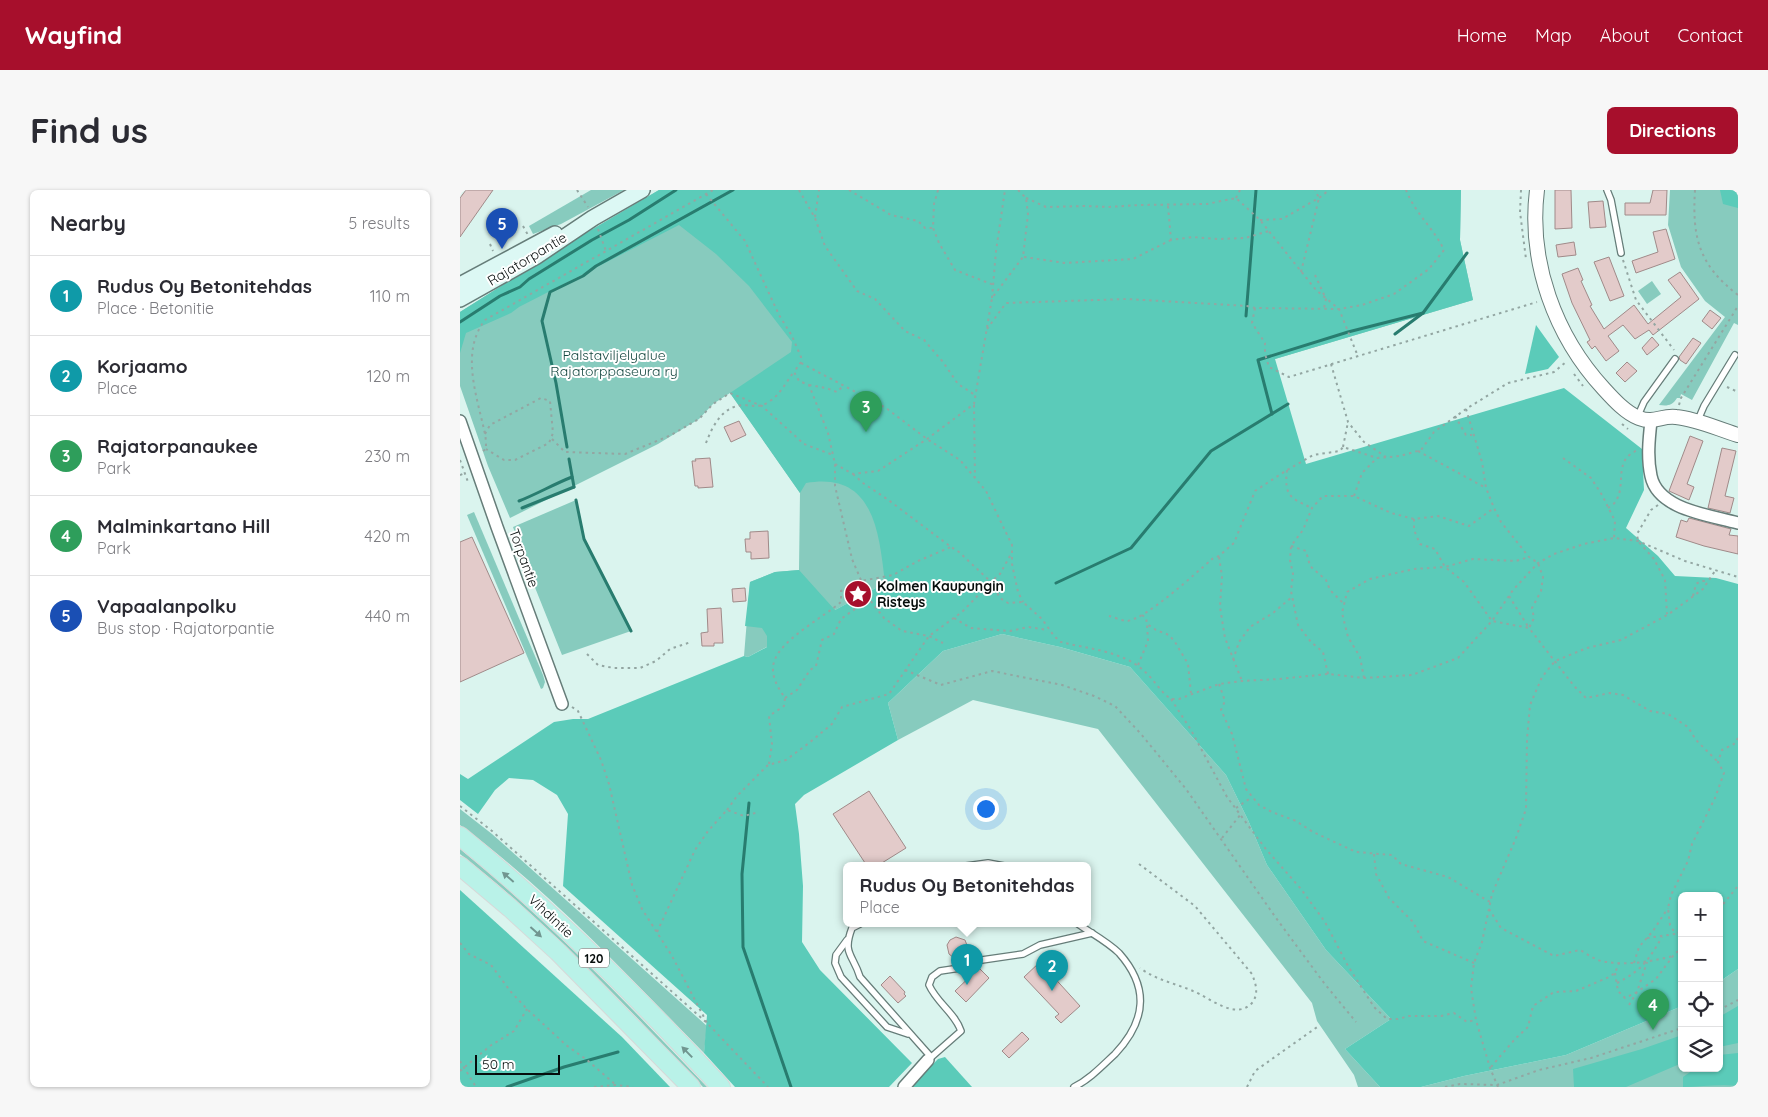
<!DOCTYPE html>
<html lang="en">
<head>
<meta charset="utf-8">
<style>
  body { margin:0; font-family:Quicksand,sans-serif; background:#f7f7f7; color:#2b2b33 }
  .controls { position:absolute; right:15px; bottom:15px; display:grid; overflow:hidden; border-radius:8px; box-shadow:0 1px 4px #0004 }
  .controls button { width:45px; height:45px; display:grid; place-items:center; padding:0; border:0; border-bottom:1px solid #e1e1e2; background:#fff; color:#2b2b33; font:25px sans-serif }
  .scale { position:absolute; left:15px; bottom:12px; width:85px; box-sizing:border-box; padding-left:5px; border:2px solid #060d0c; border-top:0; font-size:14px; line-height:18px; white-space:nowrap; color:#060d0c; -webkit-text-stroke:4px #fff; paint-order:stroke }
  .you { position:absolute; left:525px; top:618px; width:18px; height:18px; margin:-12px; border:4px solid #fff; border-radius:50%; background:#1a73e8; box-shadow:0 0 0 8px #1a73e833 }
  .badge { display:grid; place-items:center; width:32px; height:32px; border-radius:50%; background:#a70f2c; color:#fff; font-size:16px; font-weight:700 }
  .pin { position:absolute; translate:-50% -41px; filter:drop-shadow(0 1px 2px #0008) }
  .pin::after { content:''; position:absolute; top:26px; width:18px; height:15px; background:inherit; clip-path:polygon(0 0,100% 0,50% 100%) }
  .popup { position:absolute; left:383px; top:672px; width:248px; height:65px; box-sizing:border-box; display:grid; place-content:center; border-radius:8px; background:#fff; filter:drop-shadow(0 1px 4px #0005); font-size:16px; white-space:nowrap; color:#7c7c81 }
  .popup b { font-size:19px; color:#2b2b33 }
  .popup::after { content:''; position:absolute; left:50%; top:100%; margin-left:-10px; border:10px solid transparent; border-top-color:#fff }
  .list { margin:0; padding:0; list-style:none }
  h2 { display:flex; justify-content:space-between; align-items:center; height:65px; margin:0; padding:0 20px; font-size:21px }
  h2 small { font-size:16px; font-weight:400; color:#7c7c81 }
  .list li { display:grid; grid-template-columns:32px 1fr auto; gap:15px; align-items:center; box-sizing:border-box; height:80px; padding:0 20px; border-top:1px solid #e1e1e2 }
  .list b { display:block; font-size:19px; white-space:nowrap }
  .list p { margin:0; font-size:16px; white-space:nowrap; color:#7c7c81 }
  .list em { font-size:16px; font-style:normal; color:#7c7c81 }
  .icon { flex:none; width:28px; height:28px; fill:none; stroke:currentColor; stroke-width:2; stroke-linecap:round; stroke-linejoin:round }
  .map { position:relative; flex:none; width:1278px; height:897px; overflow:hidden; border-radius:8px }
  header { display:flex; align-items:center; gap:30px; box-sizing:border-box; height:70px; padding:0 25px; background:#a70f2c; color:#fff }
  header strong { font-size:24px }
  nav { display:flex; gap:28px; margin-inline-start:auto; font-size:18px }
  .intro { display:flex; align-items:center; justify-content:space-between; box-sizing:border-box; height:120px; padding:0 30px }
  h1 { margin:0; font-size:35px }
  .button { padding:12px 22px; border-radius:8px; background:#a70f2c; color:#fff; font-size:18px; font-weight:700 }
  main { display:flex; gap:30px; padding:0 30px }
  aside { flex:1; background:#fff; border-radius:8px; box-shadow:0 1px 4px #0004 }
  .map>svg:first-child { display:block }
  .green { fill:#87cbbe }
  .forest { fill:#5bcbb9 }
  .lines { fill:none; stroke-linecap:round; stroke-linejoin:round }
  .stream { stroke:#287c6f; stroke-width:3 }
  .building { fill:#e3cbca; stroke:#a08a89 }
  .service-casing { stroke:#667d79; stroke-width:8 }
  .minor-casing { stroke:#667d79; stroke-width:14 }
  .tertiary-casing { stroke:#667d79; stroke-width:16 }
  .secondary-casing { stroke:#667d79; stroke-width:18 }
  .primary-casing { stroke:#d7d8d8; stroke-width:20 }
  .path { stroke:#93a6a2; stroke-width:2; stroke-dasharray:2.5 4; stroke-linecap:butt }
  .service { stroke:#fff; stroke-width:5.5 }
  .minor { stroke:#fff; stroke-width:11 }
  .tertiary { stroke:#fff; stroke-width:14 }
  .secondary { stroke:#dcf8f4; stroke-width:15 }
  .primary { stroke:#b9f2e8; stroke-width:18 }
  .oneway { fill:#719690 }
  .labels { text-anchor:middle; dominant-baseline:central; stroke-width:4; stroke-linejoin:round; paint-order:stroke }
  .shield { fill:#fff; stroke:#515655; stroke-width:1 }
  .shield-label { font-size:12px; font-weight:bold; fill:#060d0c }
  .street-label { font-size:14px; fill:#060d0c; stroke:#fff }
  .park-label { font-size:14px; fill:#154740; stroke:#fff }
  .poi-label { font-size:14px; font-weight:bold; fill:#060d0c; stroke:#fff; text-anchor:start }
</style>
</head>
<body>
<header>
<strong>Wayfind</strong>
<nav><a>Home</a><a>Map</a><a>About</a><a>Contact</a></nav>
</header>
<div class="intro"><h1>Find us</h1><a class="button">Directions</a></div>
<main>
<aside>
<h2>Nearby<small>5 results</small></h2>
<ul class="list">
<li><span class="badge" style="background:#0f9aa8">1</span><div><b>Rudus Oy Betonitehdas</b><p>Place · Betonitie</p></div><em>110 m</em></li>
<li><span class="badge" style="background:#0f9aa8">2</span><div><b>Korjaamo</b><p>Place</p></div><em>120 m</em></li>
<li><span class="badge" style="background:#2e9e5b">3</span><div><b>Rajatorpanaukee</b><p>Park</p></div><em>230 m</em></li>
<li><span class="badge" style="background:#2e9e5b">4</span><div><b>Malminkartano Hill</b><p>Park</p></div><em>420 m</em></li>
<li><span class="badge" style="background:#1a4fb4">5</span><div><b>Vapaalanpolku</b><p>Bus stop · Rajatorpantie</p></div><em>440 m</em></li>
</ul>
</aside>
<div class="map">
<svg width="1278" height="897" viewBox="0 0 1278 897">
  <rect width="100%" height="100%" fill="#daf4ee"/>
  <g class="green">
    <polygon points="131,0 164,0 101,34 73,44 69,36"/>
    <polygon points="199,0 1001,0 1000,50 1013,110 815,169 501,352 288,467 284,466 290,392 315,382 339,380 340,303 270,203 253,214 239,229 198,254 50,328 28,276 0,196 0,122 116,49"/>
    <path d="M1210 0H1278V135L1274 133 1232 210 1221 204 1220 208H1217C1212 216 1207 216 1199 215L1265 127 1245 111 1221 77 1208 35Z"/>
    <polygon points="1192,91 1201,104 1187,114 1178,101"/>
    <polygon points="116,310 124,349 171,441 102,465 68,380 53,337"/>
    <polygon points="14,322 83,485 85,492 83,498 81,499 7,325"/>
    <polygon points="542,444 600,457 670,477 766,585 788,630 807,675 866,760 931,829 885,859 920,897 898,897 894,885 857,831 852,813 638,539 513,510 438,550 428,513 483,461"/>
    <path d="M0 619 32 644 247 836 244 863C166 784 90 701 0 635Z"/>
    <path d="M0 659C89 731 168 814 247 897H243C165 815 89 733 0 664Z"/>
    <polygon points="1278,779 1278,897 961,897 1004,886 1106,865 1222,816 1222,878 1259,878 1259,792"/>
  </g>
  <g class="forest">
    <path d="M199 0H1001L1000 50 1013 110 815 169 846 274 1104 198 1182 259 1184 300 1166 338 1198 366 1215 386 1256 388 1278 394V779L1259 792V706H1222V816L1106 865 1004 886 961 897H920L885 859 931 829 866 760 807 675 788 630 766 585 670 477 600 457 542 444 483 461 428 513 438 550 344 605 335 614 339 644 343 696 342 752 360 780 452 873 429 897H275L244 863 247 825 103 696 108 624 97 605 73 590 49 588 35 600 18 624 0 610V584L8 589 94 532 113 529H128L284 466 288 467 307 457V446L302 438 285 436 290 392 315 382 339 380 375 420 425 393C419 342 414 281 346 293L340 303 270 203 331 162 332 152 289 96 256 64 219 35 59 117 51 123 6 143 0 163V122L116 49Z"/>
    <polygon points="1260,0 1278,0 1278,18 1263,14"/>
    <polygon points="1076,135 1099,167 1088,179 1065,184"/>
    <polygon points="0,700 162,847 210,897 0,897"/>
    <polygon points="1278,816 1278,853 1259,857 1259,827"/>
    <polygon points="1222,845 1222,873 1166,897 1114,897 1113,879 1182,859"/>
    <path d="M1278 863V896C1259 894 1241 897 1223 897V887L1236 878H1259V865Z"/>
    <polygon points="485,867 512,897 451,897 478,869"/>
  </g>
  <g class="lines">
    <g class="stream">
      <polyline points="786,126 796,0"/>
      <polyline points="0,132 40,106 60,97 69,89 132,50 169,30 216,0"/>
      <polyline points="935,144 963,123 1007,63"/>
      <polyline points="812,224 798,170 888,142 963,123"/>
      <polyline points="107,257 96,193 82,131 90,102 123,86 136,76 273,0"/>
      <polyline points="109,269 114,297"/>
      <polyline points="116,310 124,349 171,441"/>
      <path d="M59 311C77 304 94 294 112 287"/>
      <polyline points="62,318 114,297"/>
      <polyline points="596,393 671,358 751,261 828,214"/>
      <polyline points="289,613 282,684 283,757 331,897"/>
      <polyline points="47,897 104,877 158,862"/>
    </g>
  </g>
  <g class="building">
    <polygon points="6,0 33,0 0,47 0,8"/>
    <polygon points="1095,0 1111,0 1112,38 1095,39"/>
    <polygon points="1193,0 1207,0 1206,25 1165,25 1165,13 1190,13"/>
    <polygon points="1143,11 1146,37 1130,38 1128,12"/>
    <polygon points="1206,39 1215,69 1176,83 1172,71 1198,62 1193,42"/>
    <polygon points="1114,52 1116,65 1098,67 1096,55"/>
    <polygon points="1149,67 1164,106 1150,111 1134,72"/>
    <polygon points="1118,78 1123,90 1121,91 1132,115 1130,116 1144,139 1174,115 1188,134 1221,107 1208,90 1220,82 1239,109 1193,145 1189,140 1175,149 1163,135 1148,146 1159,161 1146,171 1135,156 1132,159 1127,152 1130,150 1112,113 1102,84"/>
    <polygon points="1250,120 1261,128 1252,139 1242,131"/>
    <polygon points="1192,147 1199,155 1187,165 1182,158"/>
    <polygon points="1233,148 1241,153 1226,174 1220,170 1219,167"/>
    <polygon points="1167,172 1177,181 1165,192 1156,183"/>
    <polygon points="279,231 286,245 271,252 264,237"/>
    <polygon points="1230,246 1243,251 1227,294 1234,297 1229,310 1209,301"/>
    <polygon points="1262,258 1276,261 1265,306 1274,308 1270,323 1248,318"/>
    <polygon points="250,268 253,297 238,298 238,296 235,296 232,271 236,271 235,269"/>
    <polygon points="1229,328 1271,339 1269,345 1278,346 1278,364 1244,356 1216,347 1221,330 1227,332"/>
    <polygon points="308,341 309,368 291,369 291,362 286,362 285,349 290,349 290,342"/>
    <polygon points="12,347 64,463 0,492 0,352"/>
    <polygon points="285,398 286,411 273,412 272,399"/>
    <polygon points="261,418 263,453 254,453 254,456 242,456 241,443 248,442 247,419"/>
    <polygon points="409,601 446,658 417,676 407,676 373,624"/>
    <polygon points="496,747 505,750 508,758 514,764 509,769 506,770 504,767 494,768 489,764 487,755 490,750"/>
    <polygon points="580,772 620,816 601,833 595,827 599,824 564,787"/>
    <polygon points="519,778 529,788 506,812 495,801"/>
    <polygon points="430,786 445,802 444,804 446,806 438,813 421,795"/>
    <polygon points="562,842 569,849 549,868 542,861"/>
  </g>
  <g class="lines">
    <g class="service-casing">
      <g id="service">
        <polyline points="1147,0 1151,10 1161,63"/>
        <polyline points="1177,228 1184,212 1215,169"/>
        <polyline points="1238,230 1244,216 1275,165"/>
        <polyline points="506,676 528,673 544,676"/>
        <path d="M400 734 392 738C382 764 393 764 400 787L471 867"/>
        <polyline points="387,750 376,765 375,773 381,787 427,837 448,844"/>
        <path d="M468 870 501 841C495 823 477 813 469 795L472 787 480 781 500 778 515 771 563 764 580 755 632 743"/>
        <path d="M614 897C630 889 642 876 655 864 686 831 690 798 659 763 648 752 631 743 618 734"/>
      </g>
    </g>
    <g class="minor-casing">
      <g id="minor">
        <polyline points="0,231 37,337 102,514"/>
        <path d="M1191 231C1189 249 1187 268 1191 286 1198 320 1250 325 1278 333"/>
        <polyline points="444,897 468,870"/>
      </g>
    </g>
    <g class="tertiary-casing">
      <path id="tertiary" d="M1077 0C1068 72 1095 146 1144 199 1154 210 1166 223 1179 228 1194 234 1202 225 1216 227 1237 229 1258 239 1278 245"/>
    </g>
    <g class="secondary-casing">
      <g id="secondary">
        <polyline points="0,95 95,44"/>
        <polyline points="0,109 75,67 133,28 182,0"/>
      </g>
    </g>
    <g class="primary-casing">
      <g id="primary">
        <path d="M0 646C93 722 179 808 261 897"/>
        <polyline points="0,676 50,718 98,762 231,897"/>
      </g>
    </g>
    <g class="path">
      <polyline points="117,0 128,17"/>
      <polyline points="339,0 355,28 365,56 397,101 415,109 445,141 464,150 483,172 498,194 515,205"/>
      <polyline points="389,0 431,25 458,31 465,38 473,38"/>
      <polyline points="478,0 474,14 473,38 479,53 495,80 534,95"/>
      <polyline points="1061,0 1060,22 1066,69"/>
      <path d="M1235 0C1232 48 1239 75 1278 105"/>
      <polyline points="246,4 285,51 319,125 332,146 341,167 341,172 334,182 339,191 349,195 368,243 373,265 375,274 375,296 392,369 409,409 424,428 442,441 469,446 483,453"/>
      <polyline points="566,8 586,17 624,16 648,17 679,15 747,14 776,8 800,30 856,100 879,119 897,164"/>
      <polyline points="776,8 780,0"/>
      <polyline points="708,16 711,50 733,47 758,49 785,48 809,41"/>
      <polyline points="355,27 359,0"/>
      <polyline points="800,30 822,29 859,8 869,0"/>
      <polyline points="63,36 68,45"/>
      <polyline points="138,39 146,61"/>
      <polyline points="30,54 33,61"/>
      <polyline points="564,67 605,73 673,69 711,50"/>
      <polyline points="1163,70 1176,110 1214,160"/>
      <polyline points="841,82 859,8 855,0"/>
      <polyline points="855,85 866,109 864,118"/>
      <polyline points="532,108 536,61 545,0"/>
      <polyline points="795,118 792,133 805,153 805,164 809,177 829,187 1077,112"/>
      <path d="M527 139 546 113 667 109 787 116 795 118 879 119 902 115 934 104 969 79 984 60C973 37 956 25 946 0"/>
      <polyline points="341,173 426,218 467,249 500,270 526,301 552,355 552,374 558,402 563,412"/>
      <polyline points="871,174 888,232 904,252 926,267"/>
      <polyline points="1114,184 1123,196"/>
      <polyline points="349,195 366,198 377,202 383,196"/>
      <polyline points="1267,197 1278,202"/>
      <polyline points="514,215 515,288"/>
      <polyline points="1219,215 1221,208 1278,116"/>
      <polyline points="1006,219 1022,272 1026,298 1034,318 1041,332 1069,367 1078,373 1083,387 1081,401 1072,418 1074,428 1069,438"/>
      <polyline points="995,226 1006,245 1012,245"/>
      <polyline points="1162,234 1168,239"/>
      <polyline points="25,244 30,235 81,208 90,211 93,243 89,253 55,270 44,270 26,259"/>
      <polyline points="92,249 105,262 165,264 209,246 239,229 253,214 270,203 302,216 344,254 373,265"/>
      <path d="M246 253C253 235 263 215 285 215 292 216 299 217 305 214 318 208 325 194 333 183"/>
      <polyline points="883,257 888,232"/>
      <path d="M23 261 26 259C26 254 26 249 25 244 17 206 0 162 25 130L253 0"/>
      <polyline points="958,261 1026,298"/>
      <polyline points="1103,268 1131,288 1142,305 1155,331 1154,348"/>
      <polyline points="0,270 8,292"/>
      <polyline points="375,274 393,284 418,281 467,249 514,214 532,108 563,67 568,24 566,8 558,0"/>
      <path d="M827 280C824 306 830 308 852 318"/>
      <path d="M393 284 403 293 427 309 491 357 499 362 531 392 540 408 548 413 563 412 582 429 594 446 601 452C628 459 663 461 684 481 694 489 700 502 711 509H719L759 494 782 491 819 489 868 484 904 488 952 485 998 468 1032 431 1053 400 1078 373 1094 364 1124 354 1154 348 1178 351 1225 371 1278 387"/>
      <polyline points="0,285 5,283"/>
      <polyline points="894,306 902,283 917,268"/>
      <polyline points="1198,315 1191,320 1177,344 1178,351 1194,369 1205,390 1207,424"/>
      <path d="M1148 318C1151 316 1156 313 1157 309 1166 292 1153 270 1178 260"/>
      <polyline points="954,329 954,340 960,354 975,359 985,377 1004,392 1032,431 1069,438 1114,496 1126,508 1150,503 1163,505 1190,521 1208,524 1228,537 1236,550 1258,572"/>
      <polyline points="831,356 846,361 850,376 866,390 870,400 884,414"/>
      <polyline points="759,367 762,386 760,417 765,448 782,491"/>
      <polyline points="1049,406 1069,438"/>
      <polyline points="1233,406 1236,394 1241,391 1247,391"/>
      <polyline points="682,425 686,428 687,434 696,440 709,445 715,452 728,474 731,503"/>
      <path d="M649 426C654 427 662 431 667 431 686 429 736 383 752 369L759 366 774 353 795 301 827 280 853 265 880 261 883 257 917 268 940 266 961 260 974 242 1006 219 1048 193 1094 182 1106 172"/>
      <polyline points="494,428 511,438 550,441 568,437 588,440"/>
      <polyline points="127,464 138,475 154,478 180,478 196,471 210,459 231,452"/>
      <polyline points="773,470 779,452 790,437 813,423 832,407"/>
      <polyline points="678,475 688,451 687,434"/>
      <polyline points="445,480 481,495 532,481 602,495 634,506 655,516 681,544 726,599 816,728 864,793 896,832"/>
      <polyline points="868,484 863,462 851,452 838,435 831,401 833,384 830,370 831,356 843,340 852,318 863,306 894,306 931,323 954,329 978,326 1009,336 1034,318"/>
      <polyline points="904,488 900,467 888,447 882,423 887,402 910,389 954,379 985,377 1013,369 1056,371 1069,367"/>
      <polyline points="759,494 765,511 761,520 772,544 786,599 799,615 812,622 836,631 853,642 896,662 932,665 941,674 988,687 1030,712"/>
      <polyline points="325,508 337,500 350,480 356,476 362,450 374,444 381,429 409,409"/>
      <polyline points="711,509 731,540 767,607 805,658 841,699 865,732 888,776 914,817 927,829 938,829 949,826 981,826 994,823 1007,832 1015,830"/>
      <polyline points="112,517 118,521 141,570 149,594 172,695 182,719 212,766 247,833"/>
      <path d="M309 574 312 554 309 526 324 516 325 508C318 498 310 485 314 472 320 450 364 427 381 412V401L401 391 433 385 458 371 491 357"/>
      <polyline points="0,616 32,641 247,833 308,897"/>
      <polyline points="776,618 792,607"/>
      <polyline points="267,620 277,606 308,575 326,570 349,553 372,534 382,517 429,504 469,446 502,422 531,392 540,384 551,364"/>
      <polyline points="762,648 781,624"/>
      <polyline points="914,664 916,684 929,708 953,732 963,751 1014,773"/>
      <path d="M679 674 735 716 792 784C796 794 799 804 792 813 775 831 749 807 733 801 714 793 696 790 680 778"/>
      <path d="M1029 719 1041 738 1094 766 1120 760C1127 764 1134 769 1141 771 1165 776 1190 772 1213 766"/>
      <polyline points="1259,719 1278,696"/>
      <polyline points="197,742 235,660 248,641 267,620 284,626 299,622"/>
      <polyline points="1220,743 1213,740 1210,735 1208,718 1211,705 1228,671 1232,654 1255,608 1264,583 1258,572 1262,560 1274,554 1278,548"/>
      <polyline points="1187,748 1222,743"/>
      <polyline points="0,753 9,764 31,775 51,802 67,819 106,855 127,870 156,895"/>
      <polyline points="1174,773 1179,757 1193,741 1208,718"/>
      <polyline points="1155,783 1158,801 1165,808 1177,802 1187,772"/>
      <path d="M1157 793C1182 780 1188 771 1202 747"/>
      <polyline points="1169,815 1177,802 1196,789 1213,766 1222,757"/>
      <polyline points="1259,820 1278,810"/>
      <polyline points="0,871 16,897"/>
      <polyline points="1031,877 1055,849 1068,837 1073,816 1094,802 1116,801 1147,788 1155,783 1159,773"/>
      <polyline points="0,881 30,856 54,841 67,819"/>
      <polyline points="134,897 156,895 173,897"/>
      <polyline points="787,897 795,881 860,835"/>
      <polyline points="985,897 1000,894 1037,895 1079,880 1131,868 1222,838"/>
      <polyline points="1038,897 1030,878 1016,830 1011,798 1014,773 1022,752 1032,704 1056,648 1066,619 1067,549 1070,515 1082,487 1095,471 1127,458 1161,450 1209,424 1243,399 1255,381"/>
    </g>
    <use href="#service" class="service"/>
    <use href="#minor" class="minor"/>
    <use href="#tertiary" class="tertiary"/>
    <use href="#secondary" class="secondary"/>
    <use href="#primary" class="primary"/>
  </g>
  <defs><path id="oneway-solid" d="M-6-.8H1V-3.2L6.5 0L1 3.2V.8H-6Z" transform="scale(1.25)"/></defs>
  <g class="oneway">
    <use href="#oneway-solid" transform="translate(48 687) rotate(-139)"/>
    <use href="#oneway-solid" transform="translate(76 742) rotate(42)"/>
    <use href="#oneway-solid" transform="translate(227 862) rotate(-134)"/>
  </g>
  <defs>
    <g id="sight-disc" transform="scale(1.4375)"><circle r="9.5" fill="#a70f2c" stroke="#fff"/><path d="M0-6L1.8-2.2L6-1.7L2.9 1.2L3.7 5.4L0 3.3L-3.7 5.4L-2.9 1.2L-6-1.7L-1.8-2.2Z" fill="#fff"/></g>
  </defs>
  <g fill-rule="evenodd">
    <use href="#sight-disc" x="398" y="404"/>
  </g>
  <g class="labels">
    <rect class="shield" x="119" y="758.5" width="30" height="19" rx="4"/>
    <g class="shield-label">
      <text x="134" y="768">120</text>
    </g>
    <g class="street-label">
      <text transform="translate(67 69) rotate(-31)">Rajatorpantie</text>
      <text transform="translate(64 368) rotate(70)">Torpantie</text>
      <text transform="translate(91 726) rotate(43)">Vihdintie</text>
    </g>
    <g class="park-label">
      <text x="154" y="165">Palstaviljelyalue<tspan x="154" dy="16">Rajatorppaseura ry</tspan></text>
    </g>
    <g class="poi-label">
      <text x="417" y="396">Kolmen Kaupungin<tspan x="417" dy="16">Risteys</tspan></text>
    </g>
  </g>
</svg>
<div class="controls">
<button>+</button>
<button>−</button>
<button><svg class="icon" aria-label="locate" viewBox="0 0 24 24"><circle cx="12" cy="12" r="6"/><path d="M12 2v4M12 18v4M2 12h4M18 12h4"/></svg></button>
<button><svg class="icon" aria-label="layers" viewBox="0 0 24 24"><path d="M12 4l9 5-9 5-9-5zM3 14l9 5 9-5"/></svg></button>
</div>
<div class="scale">50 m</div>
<div class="you"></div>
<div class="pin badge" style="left:507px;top:795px;background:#0f9aa8">1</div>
<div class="popup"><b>Rudus Oy Betonitehdas</b>Place</div>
<div class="pin badge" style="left:592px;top:801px;background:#0f9aa8">2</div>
<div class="pin badge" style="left:406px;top:242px;background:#2e9e5b">3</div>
<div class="pin badge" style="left:1193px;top:840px;background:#2e9e5b">4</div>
<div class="pin badge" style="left:42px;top:59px;background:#1a4fb4">5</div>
</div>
</main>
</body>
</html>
